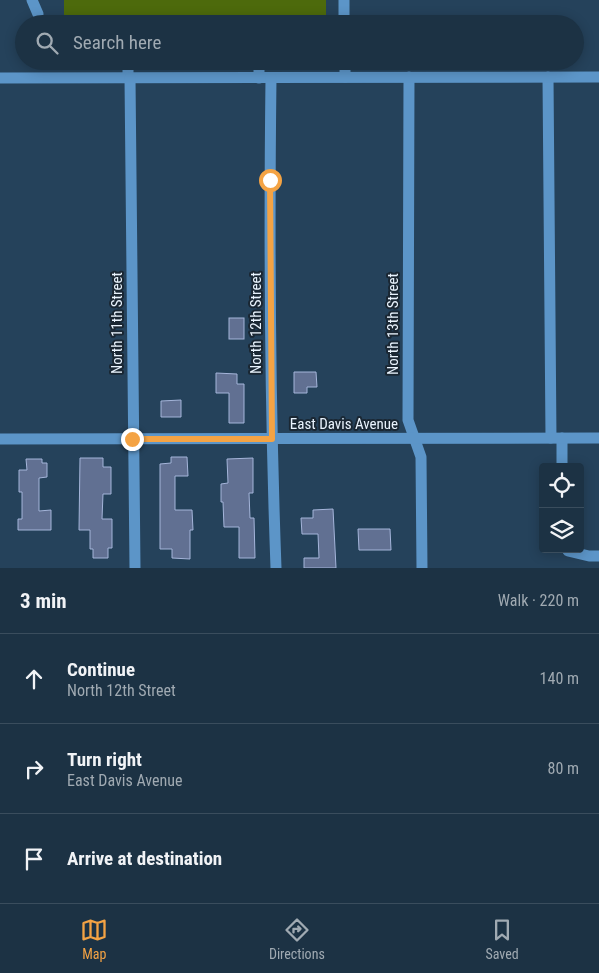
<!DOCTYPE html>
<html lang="en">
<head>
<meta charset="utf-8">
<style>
  body { margin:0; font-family:"Roboto Condensed",sans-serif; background:#293e4f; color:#f1f3f6 }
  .controls { position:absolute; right:15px; bottom:15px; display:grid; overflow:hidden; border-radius:5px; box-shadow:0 2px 12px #0003 }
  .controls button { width:45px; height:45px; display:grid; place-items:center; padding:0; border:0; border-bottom:1px solid #3a4d5d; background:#1c3244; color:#f1f3f6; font:25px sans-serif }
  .stop { position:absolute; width:15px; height:15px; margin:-11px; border:4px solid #f4a344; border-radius:50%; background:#fff }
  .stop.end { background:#f4a344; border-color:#fff; box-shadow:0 1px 5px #0008 }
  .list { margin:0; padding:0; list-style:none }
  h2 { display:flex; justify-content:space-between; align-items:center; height:65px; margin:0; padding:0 20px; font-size:21px }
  h2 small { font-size:16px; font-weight:400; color:#a0aab2 }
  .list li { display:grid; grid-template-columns:32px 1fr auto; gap:15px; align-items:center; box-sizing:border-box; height:90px; padding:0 20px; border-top:1px solid #3a4d5d }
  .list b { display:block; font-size:19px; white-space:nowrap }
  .list p { margin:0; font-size:16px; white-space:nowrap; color:#a0aab2 }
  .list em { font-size:16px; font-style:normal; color:#a0aab2 }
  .icon { flex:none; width:28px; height:28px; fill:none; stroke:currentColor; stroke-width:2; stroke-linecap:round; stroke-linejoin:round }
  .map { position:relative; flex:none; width:599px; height:568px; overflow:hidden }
  .search { position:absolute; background:#1c3244; box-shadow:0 2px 12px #0003; left:15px; right:15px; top:15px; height:55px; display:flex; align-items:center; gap:12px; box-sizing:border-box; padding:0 18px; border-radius:28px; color:#a0aab2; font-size:19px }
  .sheet { height:335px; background:#1c3244 }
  nav { display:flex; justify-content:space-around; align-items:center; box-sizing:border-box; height:70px; border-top:1px solid #3a4d5d; background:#1c3244; font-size:14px; color:#a0aab2 }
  nav a { display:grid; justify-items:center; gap:2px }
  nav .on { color:#f4a344 }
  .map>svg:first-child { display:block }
  .green { fill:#4d6a0c }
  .building { fill:#617092; stroke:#a5b5da }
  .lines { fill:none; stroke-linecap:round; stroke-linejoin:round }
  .minor { stroke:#5c95c8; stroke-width:11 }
  .route { stroke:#f4a344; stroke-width:6 }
  .labels { text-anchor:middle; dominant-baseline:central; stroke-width:4; stroke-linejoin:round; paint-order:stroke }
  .street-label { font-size:15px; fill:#e9f3fd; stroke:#1a2733 }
</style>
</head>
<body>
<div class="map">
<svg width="599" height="568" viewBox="0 0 599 568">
  <rect width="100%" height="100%" fill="#25425b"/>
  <g class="green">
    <rect x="64" y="0" width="262" height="24"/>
    <polygon points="63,61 324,61 313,66 63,67"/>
  </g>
  <g class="building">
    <rect x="229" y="318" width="15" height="21"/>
    <polygon points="294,372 316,372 317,387 307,387 307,393 294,393"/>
    <polygon points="216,373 237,374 237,384 244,384 244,423 229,423 229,393 216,393"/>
    <polygon points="181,400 181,417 161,417 161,401"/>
    <polygon points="171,457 187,457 188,476 175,476 175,510 192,510 193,530 190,530 190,559 172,558 172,549 160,549 160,464 171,463"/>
    <polygon points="80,458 103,458 103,467 111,467 111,494 103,494 102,519 112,519 112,548 108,548 108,558 93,558 93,549 90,549 90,530 79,530"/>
    <polygon points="253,458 253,493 249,493 250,518 254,518 255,558 239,558 239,527 224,527 223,502 221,502 221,484 228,483 227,459"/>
    <polygon points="26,459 42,459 42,463 47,463 47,477 39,478 39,511 51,510 51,530 18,530 18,519 22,519 22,492 19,492 19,470 27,470"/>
    <polygon points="333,509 336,568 304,568 304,558 319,558 318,534 302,534 301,518 313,518 313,510"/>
    <polygon points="358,529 390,529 391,550 359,550"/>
  </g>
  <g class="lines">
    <g class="minor">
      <polyline points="32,0 38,14"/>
      <polyline points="344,0 344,24"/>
      <polyline points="128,61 128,78"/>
      <polyline points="259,61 259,78"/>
      <polyline points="345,61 345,77"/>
      <polyline points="409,77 408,420 421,457 422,568"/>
      <polyline points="548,77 551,438"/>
      <polyline points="0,78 599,77"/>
      <polyline points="130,78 135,568"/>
      <path d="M271 78C269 241 270 405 276 568"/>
      <polyline points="562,438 562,467"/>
      <polyline points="0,439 599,438"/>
      <polyline points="567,549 568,551 589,556 599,556"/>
    </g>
  </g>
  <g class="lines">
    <polyline class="route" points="132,439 272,439 270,180"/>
  </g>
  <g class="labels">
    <g class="street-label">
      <text transform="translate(117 323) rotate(-90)">North 11th Street</text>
      <text transform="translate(256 323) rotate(-90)">North 12th Street</text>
      <text transform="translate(393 324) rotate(-90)">North 13th Street</text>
      <text x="344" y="424">East Davis Avenue</text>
    </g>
  </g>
</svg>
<div class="controls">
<button><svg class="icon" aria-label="locate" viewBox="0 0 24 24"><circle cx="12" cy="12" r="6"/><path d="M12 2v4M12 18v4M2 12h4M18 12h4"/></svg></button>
<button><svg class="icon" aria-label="layers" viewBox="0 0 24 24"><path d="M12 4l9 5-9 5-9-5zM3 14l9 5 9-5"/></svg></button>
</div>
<div class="stop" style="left:270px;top:180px"></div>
<div class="stop end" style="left:132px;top:439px"></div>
<div class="search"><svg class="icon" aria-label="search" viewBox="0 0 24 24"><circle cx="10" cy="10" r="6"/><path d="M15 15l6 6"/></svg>Search here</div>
</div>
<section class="sheet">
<h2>3 min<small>Walk · 220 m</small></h2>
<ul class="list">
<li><svg class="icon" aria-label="ahead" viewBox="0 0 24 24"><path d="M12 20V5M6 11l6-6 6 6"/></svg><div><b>Continue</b><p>North 12th Street</p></div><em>140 m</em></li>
<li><svg class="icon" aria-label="right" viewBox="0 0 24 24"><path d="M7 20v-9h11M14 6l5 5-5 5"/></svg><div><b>Turn right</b><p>East Davis Avenue</p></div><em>80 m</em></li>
<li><svg class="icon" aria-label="arrive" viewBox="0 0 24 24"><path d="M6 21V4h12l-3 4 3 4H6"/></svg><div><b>Arrive at destination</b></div></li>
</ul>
</section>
<nav>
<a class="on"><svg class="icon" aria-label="map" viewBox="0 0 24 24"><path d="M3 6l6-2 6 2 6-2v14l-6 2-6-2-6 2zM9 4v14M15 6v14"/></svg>Map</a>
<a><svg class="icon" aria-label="directions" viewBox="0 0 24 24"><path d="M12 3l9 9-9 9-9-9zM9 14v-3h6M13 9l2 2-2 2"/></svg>Directions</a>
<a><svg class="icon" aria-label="saved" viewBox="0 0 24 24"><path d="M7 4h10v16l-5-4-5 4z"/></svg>Saved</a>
</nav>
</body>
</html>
